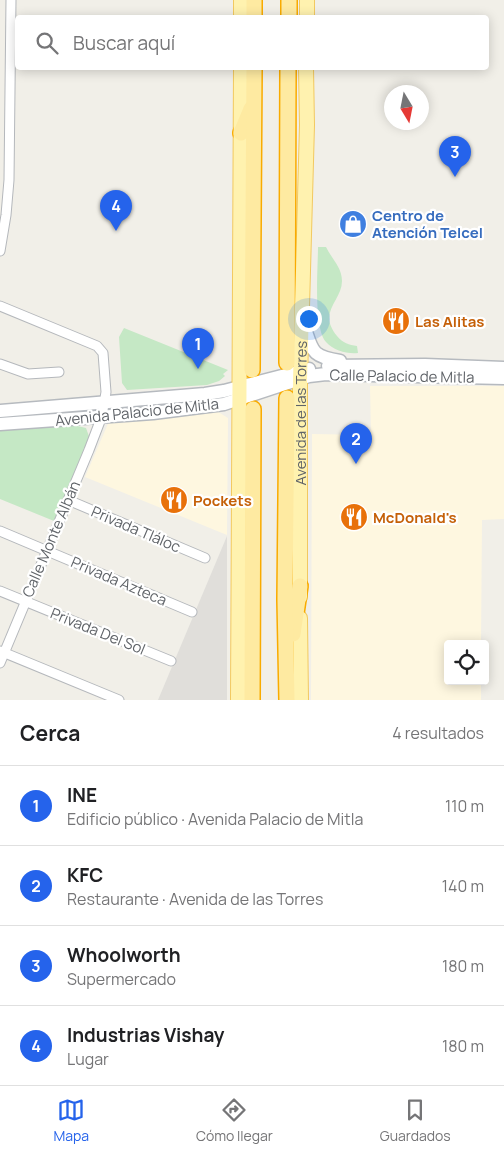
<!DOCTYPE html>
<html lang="es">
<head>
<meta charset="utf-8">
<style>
  body { margin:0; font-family:Manrope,sans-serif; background:#f2f2f2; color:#202124 }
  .controls { position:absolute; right:15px; bottom:15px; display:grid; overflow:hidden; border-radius:5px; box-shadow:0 2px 12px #0003 }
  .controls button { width:45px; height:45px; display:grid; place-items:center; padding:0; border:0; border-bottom:1px solid #e0e0e0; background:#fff; color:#202124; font:25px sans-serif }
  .compass { position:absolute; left:384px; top:85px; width:45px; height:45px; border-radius:50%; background:#fff; box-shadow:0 2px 12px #0003; rotate:170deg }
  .you { position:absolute; left:308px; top:318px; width:18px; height:18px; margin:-12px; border:4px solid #fff; border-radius:50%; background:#1a73e8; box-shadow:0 0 0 8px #1a73e833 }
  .badge { display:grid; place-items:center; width:32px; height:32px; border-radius:50%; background:#2563eb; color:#fff; font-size:16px; font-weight:700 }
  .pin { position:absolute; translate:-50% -41px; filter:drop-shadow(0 1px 2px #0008) }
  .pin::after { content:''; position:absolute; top:26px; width:18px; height:15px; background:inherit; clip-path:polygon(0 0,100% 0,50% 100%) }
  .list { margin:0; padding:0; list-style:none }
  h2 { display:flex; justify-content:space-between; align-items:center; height:65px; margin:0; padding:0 20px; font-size:21px }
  h2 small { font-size:16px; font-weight:400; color:#757577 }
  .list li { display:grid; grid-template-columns:32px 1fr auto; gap:15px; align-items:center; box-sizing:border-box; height:80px; padding:0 20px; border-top:1px solid #e0e0e0 }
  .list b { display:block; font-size:19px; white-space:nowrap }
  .list p { margin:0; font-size:16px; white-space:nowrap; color:#757577 }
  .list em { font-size:16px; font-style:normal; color:#757577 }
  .icon { flex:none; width:28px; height:28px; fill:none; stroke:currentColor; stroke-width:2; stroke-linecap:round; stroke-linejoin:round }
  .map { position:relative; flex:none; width:504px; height:700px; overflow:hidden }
  .search { position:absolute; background:#fff; box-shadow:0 2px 12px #0003; left:15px; right:15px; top:15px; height:55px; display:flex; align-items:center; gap:12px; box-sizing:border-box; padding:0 18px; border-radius:5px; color:#757577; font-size:19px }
  .sheet { height:385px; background:#fff }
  nav { display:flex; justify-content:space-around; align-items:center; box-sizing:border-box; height:70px; border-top:1px solid #e0e0e0; background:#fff; font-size:14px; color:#757577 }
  nav a { display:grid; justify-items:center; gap:2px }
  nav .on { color:#2563eb }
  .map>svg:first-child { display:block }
  .commercial { fill:#fef7e0 }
  .industrial { fill:#e0deda }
  .green { fill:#c5e8c5 }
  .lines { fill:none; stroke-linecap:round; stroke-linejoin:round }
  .minor-casing { stroke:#b5b8bc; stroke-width:11 }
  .secondary-casing { stroke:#b6babf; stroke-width:15 }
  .primary-casing { stroke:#f2c960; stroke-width:16 }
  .trunk-casing { stroke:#f9ab00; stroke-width:18 }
  .minor { stroke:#fff; stroke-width:9 }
  .secondary { stroke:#fff; stroke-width:12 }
  .primary { stroke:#fff2af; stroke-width:14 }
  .trunk { stroke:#feeaa1; stroke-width:15 }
  .labels { text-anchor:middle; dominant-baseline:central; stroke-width:4.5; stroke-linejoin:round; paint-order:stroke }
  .shop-label { font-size:15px; font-weight:bold; fill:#366cbe; stroke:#fff; text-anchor:start }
  .food-label { font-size:15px; font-weight:bold; fill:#c56008; stroke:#fff; text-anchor:start }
  .street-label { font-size:15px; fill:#5f6368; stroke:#fff }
</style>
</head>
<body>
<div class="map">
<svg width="504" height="700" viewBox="0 0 504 700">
  <rect width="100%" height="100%" fill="#f1efe8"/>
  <g class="commercial">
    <polygon points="370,386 504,386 504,519 482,520 481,644 448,644 448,681 481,681 481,700 311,700 312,434 371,435"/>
    <polygon points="215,410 228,418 227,535 85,477 110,419"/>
  </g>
  <polygon class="industrial" points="227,536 227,700 158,700"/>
  <g class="green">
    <path d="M318 247H326C331 258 342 267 342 281 342 301 317 312 337 336 343 343 349 345 357 346L358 353C347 354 334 351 326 342 313 328 318 267 318 247Z"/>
    <polygon points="124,328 228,370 223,374 225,376 219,381 207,385 127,390 122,383 119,337"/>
    <polygon points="73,425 86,428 90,439 54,521 0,499 0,430"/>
  </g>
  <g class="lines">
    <g class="minor-casing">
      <g id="minor">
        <polyline points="0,251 6,215 9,180 11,0"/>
        <polyline points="0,306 97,346 103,353 106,392 102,416 89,450 0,663"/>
        <polyline points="0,364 28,374 59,372"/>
        <polyline points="68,500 205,558"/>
        <polyline points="0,531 192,612"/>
        <polyline points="0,591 171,661"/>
        <polyline points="0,651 119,700"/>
      </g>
    </g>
    <g class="secondary-casing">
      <g id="secondary">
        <path d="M303 323C313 350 309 356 340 361"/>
        <polyline points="328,366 425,365 504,368"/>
        <polyline points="0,411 205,394 224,391 309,369"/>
        <polyline points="0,424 153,413 224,404 309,376 326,374 504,378"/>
      </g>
    </g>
    <g class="primary-casing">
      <g id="primary">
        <polyline points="241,18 241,0"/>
        <polyline points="307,18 307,0"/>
        <path id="s1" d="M300 597V380L307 125 306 68"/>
        <polyline points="300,618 301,700"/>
        <polyline points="238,700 241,68"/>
      </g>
    </g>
    <g class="trunk-casing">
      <g id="trunk">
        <polyline points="254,0 254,18"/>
        <polyline points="289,18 289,0"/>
        <polyline points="241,133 251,109"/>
        <polyline points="287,363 288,68"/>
        <polyline points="252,370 254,68"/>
        <polyline points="293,634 300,586"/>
        <polyline points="252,700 253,409"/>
        <polyline points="287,700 285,600 287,398"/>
      </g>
    </g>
    <use href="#minor" class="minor"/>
    <use href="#secondary" class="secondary"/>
    <use href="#primary" class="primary"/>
    <use href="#trunk" class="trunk"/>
  </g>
  <defs>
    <g id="shop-disc" transform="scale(1.4375)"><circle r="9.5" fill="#3f7fe0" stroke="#fff"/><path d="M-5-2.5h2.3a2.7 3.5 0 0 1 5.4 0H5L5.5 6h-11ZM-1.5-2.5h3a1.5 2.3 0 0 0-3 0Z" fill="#fff"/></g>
    <g id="restaurant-disc" transform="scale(1.4375)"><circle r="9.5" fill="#e8710a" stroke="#fff"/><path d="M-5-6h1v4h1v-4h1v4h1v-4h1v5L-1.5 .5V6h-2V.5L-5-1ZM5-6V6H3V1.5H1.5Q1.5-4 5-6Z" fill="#fff"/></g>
  </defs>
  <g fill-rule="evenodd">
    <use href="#shop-disc" x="353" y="224"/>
    <use href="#restaurant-disc" x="396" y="321"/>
    <use href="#restaurant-disc" x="174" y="500"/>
    <use href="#restaurant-disc" x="354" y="517"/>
  </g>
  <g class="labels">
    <g class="shop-label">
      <text x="372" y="215">Centro de<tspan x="372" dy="17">Atención Telcel</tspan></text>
    </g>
    <g class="food-label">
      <text x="415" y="321">Las Alitas</text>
      <text x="193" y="500">Pockets</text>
      <text x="373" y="517">McDonald's</text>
    </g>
    <g class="street-label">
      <text transform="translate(402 376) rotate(1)">Calle Palacio de Mitla</text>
      <text transform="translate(137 412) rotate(-6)">Avenida Palacio de Mitla</text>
      <text stroke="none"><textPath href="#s1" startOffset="184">Avenida de las Torres</textPath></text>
      <text transform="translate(136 529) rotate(23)">Privada Tláloc</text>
      <text transform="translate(51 539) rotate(-67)">Calle Monte Albán</text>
      <text transform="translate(119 581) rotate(23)">Privada Azteca</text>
      <text transform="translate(98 631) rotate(22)">Privada Del Sol</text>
    </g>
  </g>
</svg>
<div class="controls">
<button><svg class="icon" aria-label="locate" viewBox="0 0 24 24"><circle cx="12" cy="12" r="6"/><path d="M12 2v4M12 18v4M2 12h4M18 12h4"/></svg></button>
</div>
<svg class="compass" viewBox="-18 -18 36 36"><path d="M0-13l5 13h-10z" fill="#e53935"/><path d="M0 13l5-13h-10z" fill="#757577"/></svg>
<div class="you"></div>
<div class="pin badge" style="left:198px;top:369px">1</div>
<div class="pin badge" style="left:356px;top:464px">2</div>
<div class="pin badge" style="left:455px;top:177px">3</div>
<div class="pin badge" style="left:116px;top:231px">4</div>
<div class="search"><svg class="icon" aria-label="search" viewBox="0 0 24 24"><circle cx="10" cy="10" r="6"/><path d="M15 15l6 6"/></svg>Buscar aquí</div>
</div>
<section class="sheet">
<h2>Cerca<small>4 resultados</small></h2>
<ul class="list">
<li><span class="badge">1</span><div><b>INE</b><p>Edificio público · Avenida Palacio de Mitla</p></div><em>110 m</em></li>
<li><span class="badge">2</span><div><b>KFC</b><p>Restaurante · Avenida de las Torres</p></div><em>140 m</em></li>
<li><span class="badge">3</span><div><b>Whoolworth</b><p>Supermercado</p></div><em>180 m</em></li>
<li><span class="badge">4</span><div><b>Industrias Vishay</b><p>Lugar</p></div><em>180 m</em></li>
</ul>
</section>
<nav>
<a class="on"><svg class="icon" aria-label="map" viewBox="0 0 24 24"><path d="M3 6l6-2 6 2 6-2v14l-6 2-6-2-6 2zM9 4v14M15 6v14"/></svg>Mapa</a>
<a><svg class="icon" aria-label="directions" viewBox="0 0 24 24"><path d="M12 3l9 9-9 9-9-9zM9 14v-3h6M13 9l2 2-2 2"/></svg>Cómo llegar</a>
<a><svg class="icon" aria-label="saved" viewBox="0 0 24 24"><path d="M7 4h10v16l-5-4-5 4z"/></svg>Guardados</a>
</nav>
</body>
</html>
